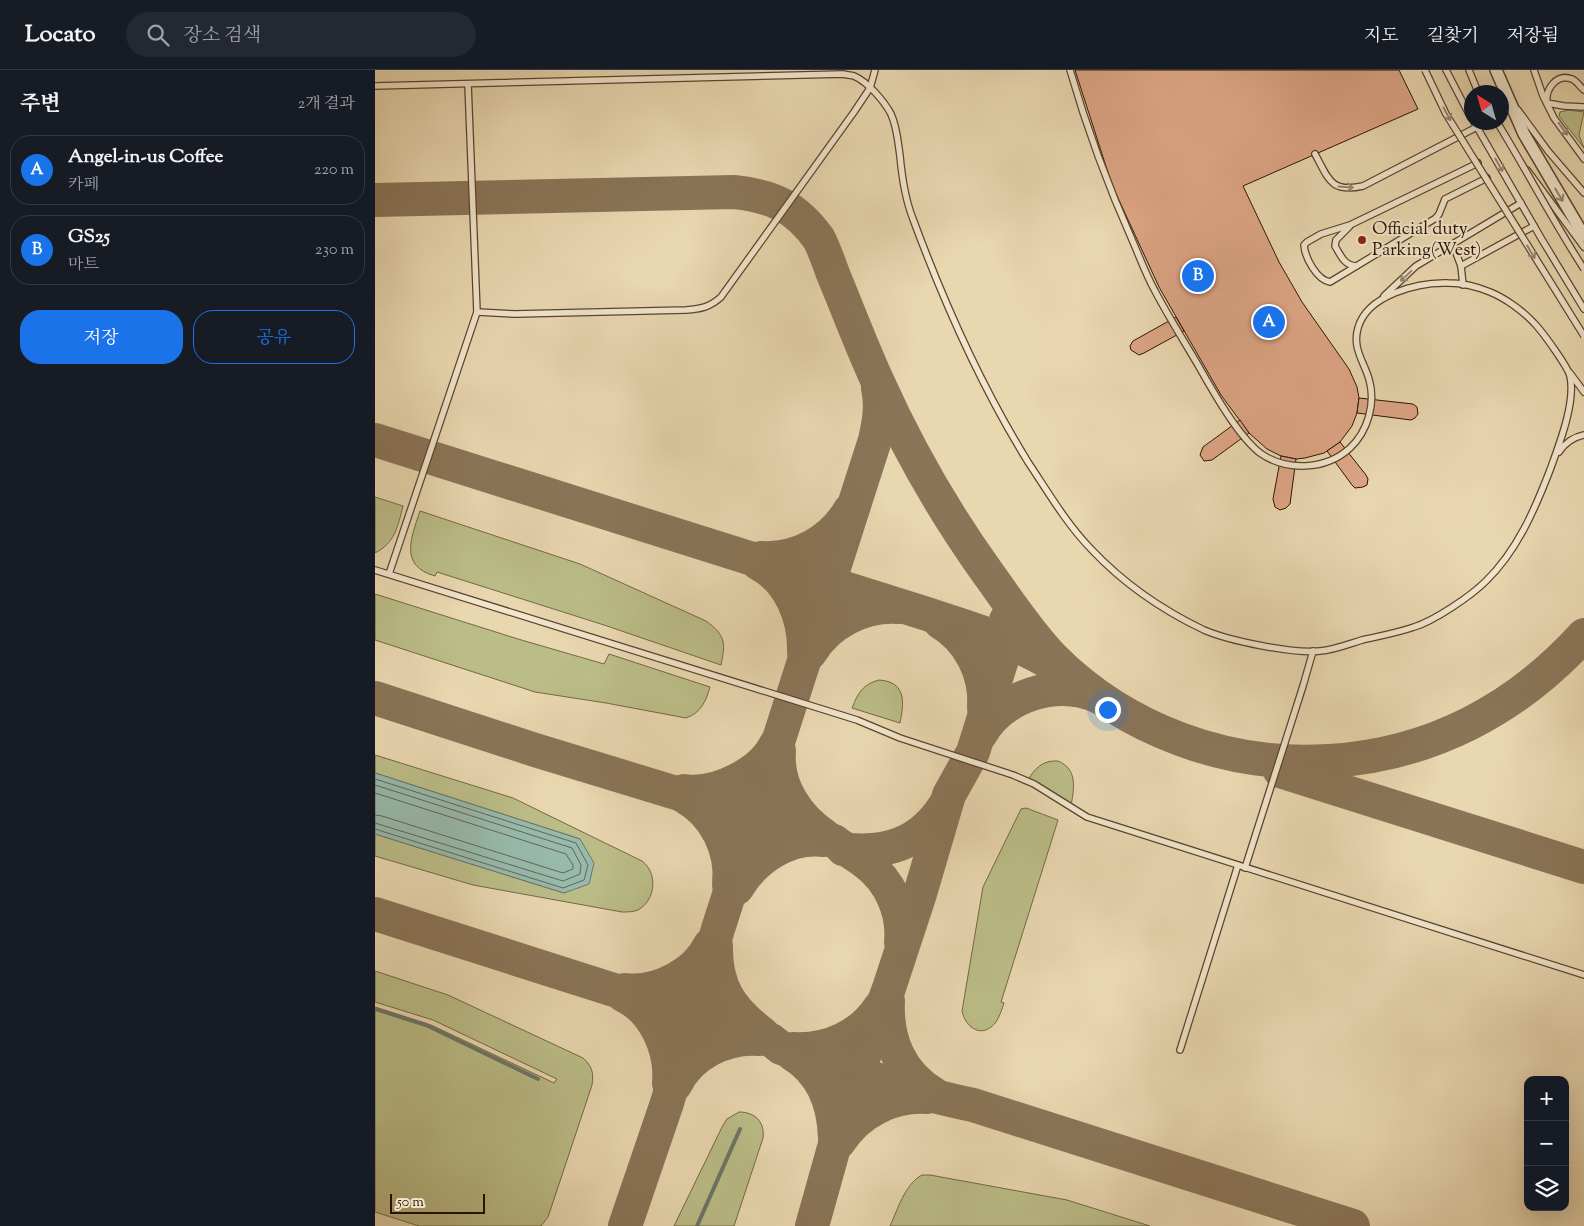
<!DOCTYPE html>
<html lang="ko">
<head>
<meta charset="utf-8">
<style>
  body { margin:0; font-family:"Sorts Mill Goudy","Noto Serif KR",serif; background:#242831; color:#f1f3f6 }
  .controls { position:absolute; right:15px; bottom:15px; display:grid; overflow:hidden; border-radius:10px; box-shadow:0 5px 20px #0002 }
  .controls button { width:45px; height:45px; display:grid; place-items:center; padding:0; border:0; border-bottom:1px solid #363941; background:#171b24; color:#f1f3f6; font:25px sans-serif }
  .compass { position:absolute; left:1089px; top:15px; width:45px; height:45px; border-radius:50%; background:#171b24; box-shadow:0 5px 20px #0002; rotate:323deg }
  .scale { position:absolute; left:15px; bottom:12px; width:95px; box-sizing:border-box; padding-left:5px; border:2px solid #2c1301; border-top:0; font-size:14px; line-height:18px; white-space:nowrap; color:#2c1301; -webkit-text-stroke:4px #f1e5cc; paint-order:stroke }
  .you { position:absolute; left:732px; top:639px; width:18px; height:18px; margin:-12px; border:4px solid #fff; border-radius:50%; background:#1a73e8; box-shadow:0 0 0 8px #1a73e833 }
  .badge { display:grid; place-items:center; width:32px; height:32px; border-radius:50%; background:#1a73e8; color:#fff; font-size:16px; font-weight:700 }
  .pin { position:absolute; translate:-50% -50%; border:2px solid #fff; box-shadow:0 1px 5px #0006 }
  .list { margin:0; padding:0; list-style:none }
  h2 { display:flex; justify-content:space-between; align-items:center; height:65px; margin:0; padding:0 20px; font-size:21px }
  h2 small { font-size:16px; font-weight:400; color:#9ea1a6 }
  .list li { display:grid; grid-template-columns:32px 1fr auto; gap:15px; align-items:center; box-sizing:border-box; height:70px; margin:0 10px 10px; padding:0 10px; border:1px solid #363941; border-radius:20px }
  .list b { display:block; font-size:19px; white-space:nowrap }
  .list p { margin:0; font-size:16px; white-space:nowrap; color:#9ea1a6 }
  .list em { font-size:16px; font-style:normal; color:#9ea1a6 }
  .actions { display:flex; gap:10px; padding:15px 20px }
  .actions a { flex:1; padding:11px 0; border:1px solid #1a73e8; border-radius:20px; text-align:center; font-size:18px; color:#1a73e8 }
  .actions .main { background:#1a73e8; color:#fff }
  .icon { flex:none; width:28px; height:28px; fill:none; stroke:currentColor; stroke-width:2; stroke-linecap:round; stroke-linejoin:round }
  .map { position:relative; flex:none; width:1209px; height:1156px; overflow:hidden }
  header { display:flex; align-items:center; gap:30px; box-sizing:border-box; height:70px; padding:0 25px; background:#171b24; border-bottom:1px solid #363941 }
  header strong { font-size:24px }
  nav { display:flex; gap:28px; margin-inline-start:auto; font-size:18px }
  .search { width:350px; height:45px; background:#242831; display:flex; align-items:center; gap:12px; box-sizing:border-box; padding:0 18px; border-radius:28px; color:#9ea1a6; font-size:19px }
  main { display:flex }
  aside { flex:1; background:#171b24 }
  .map>svg:first-child { display:block }
  .green { fill:#bbbd88; stroke:#746844 }
  .water { fill:#97baac; stroke:#6c7768 }
  .lines { fill:none; stroke-linecap:round; stroke-linejoin:round }
  .shore { stroke:#626656; stroke-width:1 }
  .stream { stroke:#6c7768; stroke-width:4 }
  .taxiway { stroke:#8a7558; stroke-width:34 }
  .building { fill:#dda585; stroke:#2c1301 }
  .service-casing { stroke:#5b442d; stroke-width:8 }
  .minor-casing { stroke:#5b442d; stroke-width:14 }
  .service { stroke:#f1e5cc; stroke-width:5.5 }
  .minor { stroke:#f1e5cc; stroke-width:11 }
  .service-bridge-casing { stroke:#5b442d; stroke-width:8; stroke-linecap:butt }
  .service-bridge { stroke:#f1e5cc; stroke-width:5.5 }
  .oneway { stroke:#988671 }
  .poi-dot { fill:#8f2418; stroke:#f1e5cc; stroke-width:2 }
  .labels { text-anchor:middle; dominant-baseline:central; stroke-width:4; stroke-linejoin:round; paint-order:stroke }
  .poi-label { font-size:18px; fill:#2c1301; stroke:#f1e5cc; text-anchor:start }
</style>
</head>
<body>
<header>
<strong>Locato</strong>
<div class="search"><svg class="icon" aria-label="search" viewBox="0 0 24 24"><circle cx="10" cy="10" r="6"/><path d="M15 15l6 6"/></svg>장소 검색</div>
<nav><a>지도</a><a>길찾기</a><a>저장됨</a></nav>
</header>
<main>
<aside>
<h2>주변<small>2개 결과</small></h2>
<ul class="list">
<li><span class="badge">A</span><div><b>Angel-in-us Coffee</b><p>카페</p></div><em>220 m</em></li>
<li><span class="badge">B</span><div><b>GS25</b><p>마트</p></div><em>230 m</em></li>
</ul>
<div class="actions"><a class="main">저장</a><a>공유</a></div>
</aside>
<div class="map">
<svg width="1209" height="1156" viewBox="0 0 1209 1156">
  <rect width="100%" height="100%" fill="#e9d7b0"/>
  <filter id="stains"><feTurbulence type="fractalNoise" baseFrequency=".004" numOctaves="4"/><feColorMatrix values="0 0 0 0 .2 0 0 0 0 .09 0 0 0 0 .02 0 0 0 .5 -.17"/></filter>
  <radialGradient id="worn" r=".72"><stop offset=".6" stop-color="#630" stop-opacity="0"/><stop offset="1" stop-color="#630" stop-opacity=".3"/></radialGradient>
  <g class="green">
    <polygon points="1194,40 1209,42 1204,65 1209,78 1184,46 1185,42"/>
    <path d="M0 427 28 436C23 456 20 473 0 483Z"/>
    <path d="M45 441 205 494 331 551C350 565 351 572 346 595L229 555 62 502 60 506C24 496 36 468 45 441Z"/>
    <path d="M0 524 143 569 229 594 234 584 335 617C331 631 326 643 311 648L231 633 160 622 0 570Z"/>
    <path d="M504 610C532 612 529 633 525 653L477 638C483 623 488 614 504 610Z"/>
    <path d="M0 685 138 728 267 791C283 803 281 830 263 840 258 842 253 842 247 842L98 815 0 786V764L189 823 205 769 0 703Z"/>
    <path d="M683 691C703 699 699 719 696 736L653 710C660 698 668 690 683 691Z"/>
    <path d="M651 738 683 750 626 932 629 933C627 939 625 946 621 952 608 969 591 959 587 941L608 817 646 739Z"/>
    <path d="M0 901 73 925 208 988C217 996 219 1003 217 1015L173 1147 166 1156H44L0 1142V937L56 955 179 1013 182 1009 58 950 0 932Z"/>
    <path d="M364 1042C380 1042 390 1052 388 1068L359 1156H299L348 1055 352 1049Z"/>
    <path d="M547 1105H555L692 1130 775 1156H515C523 1139 530 1114 547 1105Z"/>
  </g>
  <polygon class="water" points="0,703 205,769 219,793 214,814 189,823 0,764"/>
  <g class="lines">
    <g class="shore">
      <polyline points="0,709 201,773 213,795 209,810 188,818 0,759"/>
      <polyline points="0,715 197,778 206,795 205,804 188,811 0,753"/>
      <polyline points="0,723 191,784 198,795 198,799 188,803 7,746 0,745"/>
    </g>
    <g class="stream">
      <polyline points="0,939 51,955 163,1009"/>
      <polyline points="322,1156 365,1059"/>
    </g>
    <g class="taxiway">
      <path d="M0 130 359 122C398 126 421 137 444 169 450 181 454 193 458 204 473 240 486 275 502 310 532 377 569 442 612 502 633 531 653 562 678 588 750 660 853 698 954 691 1055 685 1141 640 1209 565"/>
      <path d="M0 370 552 544C594 558 637 570 675 593"/>
      <path d="M386 488C422 490 456 472 475 440"/>
      <path d="M384 494C415 510 430 548 429 582"/>
      <path d="M565 552C594 569 612 604 609 638"/>
      <path d="M435 583C453 553 488 535 523 537"/>
      <path d="M0 628 160 680 459 771C469 779 481 785 491 793 515 811 529 842 526 872"/>
      <path d="M605 665C628 625 682 608 724 627"/>
      <path d="M404 681C401 716 422 747 450 766"/>
      <polyline points="905,701 1209,797"/>
      <path d="M309 721C341 726 387 703 401 674"/>
      <path d="M310 727C340 744 358 780 354 815"/>
      <path d="M468 779C511 785 546 773 570 735"/>
      <path d="M362 818C380 788 413 766 449 770"/>
      <path d="M0 844 396 970 406 978C469 998 533 1022 598 1035L978 1156"/>
      <path d="M341 876C340 917 356 940 388 964"/>
      <path d="M250 920C282 924 321 904 335 875"/>
      <path d="M248 925C280 940 297 980 294 1013"/>
      <path d="M513 931C511 969 525 1004 559 1024"/>
      <path d="M418 979C453 981 486 966 505 937"/>
      <path d="M417 984C447 1002 459 1034 460 1068"/>
      <path d="M300 1015C315 984 351 966 385 969"/>
      <path d="M464 1072C483 1042 517 1025 552 1027"/>
      <path d="M250 1156 292 1033 343 859 500 370C504 352 507 336 503 318"/>
      <polyline points="437,1156 458,1081 483,1003 514,918 544,827 574,725 598,682 630,580 631,550"/>
    </g>
  </g>
  <g class="building">
    <polygon points="700,0 1024,0 1043,39 868,116 904,192 927,232 974,299 982,317 984,328 982,343 977,356 965,372 949,383 930,388 921,389 906,386 892,379 874,363 846,325 784,217 737,115"/>
    <polygon points="801,247 809,261 769,283 764,285 756,280 755,276 758,271"/>
    <polygon points="984,328 1038,334 1042,337 1043,344 1040,348 1036,350 982,343"/>
    <polygon points="865,350 874,363 837,390 829,391 825,385 828,377"/>
    <polygon points="965,372 991,405 993,409 992,415 988,417 980,418 977,415 952,381"/>
    <polygon points="906,386 921,389 915,434 911,438 905,440 900,437 898,429"/>
  </g>
  <g class="lines">
    <g class="service-casing">
      <g id="service">
        <polyline points="1071,0 1096,48"/>
        <polyline points="1094,0 1103,22"/>
        <polyline points="1159,0 1168,26 1179,48 1209,89"/>
        <path d="M0 16 468 4C472 5 476 5 479 6 493 12 509 31 516 44 522 57 523 72 525 86 527 108 530 129 538 149 569 233 606 316 653 392 673 422 691 453 716 479 748 513 787 540 829 560 855 571 918 584 945 581 959 580 974 574 987 570 1004 566 1022 563 1039 557 1059 551 1096 526 1111 511 1142 481 1160 439 1175 400 1184 375 1201 332 1195 306 1193 297 1167 261 1159 253 1148 241 1130 228 1115 222 1103 217 1086 213 1073 213 1043 212 992 225 983 258 977 278 989 292 994 309 1001 333 993 361 975 378 951 400 912 402 885 383 863 366 837 320 823 295 809 271 793 246 780 221 771 205 765 188 758 172 733 116 712 59 695 0"/>
        <path d="M1209 20C1205 17 1202 11 1197 9 1181 3 1170 20 1172 33L1189 36 1209 37"/>
        <polyline points="1143,40 1173,81 1209,123"/>
        <polyline points="1099,52 1166,168 1209,239"/>
        <path d="M940 84C954 110 956 123 988 116L1102 57"/>
        <path d="M1103 93 975 155 946 164 932 172 929 175C930 188 942 210 955 212L1061 148 1064 144 1070 129 1112 108"/>
        <polyline points="1152,100 1209,177"/>
        <path d="M974 157 961 170 960 176C966 186 969 195 981 196"/>
        <polyline points="1078,175 1086,196 1088,215"/>
        <polyline points="1086,196 1159,156"/>
        <polyline points="1009,226 1041,196 1146,133"/>
        <path d="M102 242 140 244 311 240C326 239 335 237 346 227L479 42 495 18 500 0"/>
        <polyline points="1195,303 1209,322"/>
        <path d="M1184 382C1190 373 1199 367 1209 365"/>
        <polyline points="0,500 482,650 525,668 638,705 659,714 712,747 1209,905"/>
        <polyline points="14,504 102,242 93,14"/>
        <polyline points="870,798 928,616 938,581"/>
        <polyline points="805,980 863,795"/>
      </g>
    </g>
    <g class="minor-casing">
      <polyline id="minor" points="1121,0 1149,64 1209,166"/>
    </g>
    <use href="#service" class="service"/>
    <use href="#minor" class="minor"/>
    <g class="service-bridge-casing">
      <g id="service-bridge">
        <polyline points="1050,0 1071,44 1209,266"/>
        <path d="M1122 52C1152 101 1178 151 1209 199"/>
      </g>
    </g>
    <use href="#service-bridge" class="service-bridge"/>
  </g>
  <defs><path id="oneway-shaft" d="M-6 0H5M1.5-3L5.5 0L1.5 3" fill="none" stroke-width="1.6" stroke-linecap="round" stroke-linejoin="round" transform="scale(1.25)"/></defs>
  <g class="oneway">
    <use href="#oneway-shaft" transform="translate(1072 44) rotate(61)"/>
    <use href="#oneway-shaft" transform="translate(1188 59) rotate(54)"/>
    <use href="#oneway-shaft" transform="translate(1124 95) rotate(60)"/>
    <use href="#oneway-shaft" transform="translate(971 117) rotate(4)"/>
    <use href="#oneway-shaft" transform="translate(1184 125) rotate(59)"/>
    <use href="#oneway-shaft" transform="translate(1156 182) rotate(59)"/>
    <use href="#oneway-shaft" transform="translate(1031 206) rotate(137)"/>
  </g>
  <circle class="poi-dot" cx="987" cy="170" r="5"/>
  <g class="labels">
    <g class="poi-label">
      <text x="997" y="160">Official duty<tspan x="997" dy="21">Parking(West)</tspan></text>
    </g>
  </g>
  <rect width="100%" height="100%" filter="url(#stains)"/>
  <rect width="100%" height="100%" fill="url(#worn)"/>
</svg>
<div class="controls">
<button>+</button>
<button>−</button>
<button><svg class="icon" aria-label="layers" viewBox="0 0 24 24"><path d="M12 4l9 5-9 5-9-5zM3 14l9 5 9-5"/></svg></button>
</div>
<svg class="compass" viewBox="-18 -18 36 36"><path d="M0-13l5 13h-10z" fill="#e53935"/><path d="M0 13l5-13h-10z" fill="#9ea1a6"/></svg>
<div class="scale">50 m</div>
<div class="you"></div>
<div class="pin badge" style="left:894px;top:252px">A</div>
<div class="pin badge" style="left:823px;top:206px">B</div>
</div>
</main>
</body>
</html>
